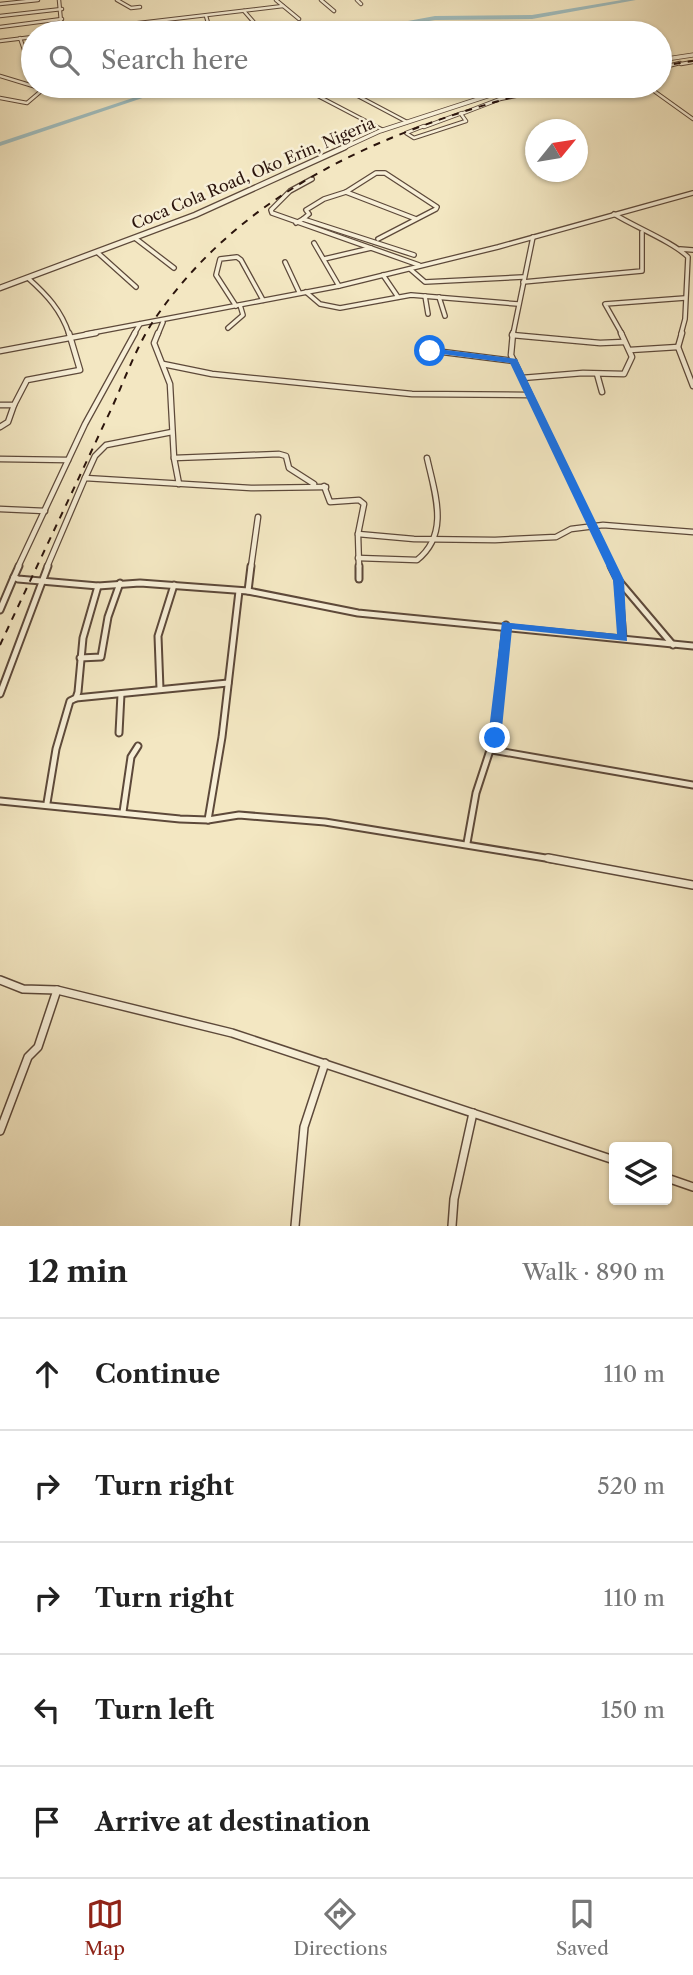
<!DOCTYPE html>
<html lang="en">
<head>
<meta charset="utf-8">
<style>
  body { margin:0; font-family:"Libre Caslon Text",serif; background:#f6f6f6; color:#222 }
  .controls { position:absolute; right:21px; bottom:21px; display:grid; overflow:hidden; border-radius:7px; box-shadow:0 2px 5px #0004 }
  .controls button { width:63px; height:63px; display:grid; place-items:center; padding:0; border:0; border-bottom:2px solid #e0e0e0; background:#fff; color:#222; font:35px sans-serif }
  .compass { position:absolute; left:525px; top:119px; width:63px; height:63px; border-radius:50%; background:#fff; box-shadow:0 2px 5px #0004; rotate:60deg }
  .stop { position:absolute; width:21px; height:21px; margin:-16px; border:5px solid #1a73e8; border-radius:50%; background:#fff }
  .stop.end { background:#1a73e8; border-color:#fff; box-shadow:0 2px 7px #0008 }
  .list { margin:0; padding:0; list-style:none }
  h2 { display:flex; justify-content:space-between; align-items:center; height:91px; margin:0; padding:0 28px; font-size:30px }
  h2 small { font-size:23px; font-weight:400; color:#767676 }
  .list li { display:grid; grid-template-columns:46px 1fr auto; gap:21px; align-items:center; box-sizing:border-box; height:112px; padding:0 28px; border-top:2px solid #e0e0e0 }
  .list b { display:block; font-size:26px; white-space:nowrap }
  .list em { font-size:23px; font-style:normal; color:#767676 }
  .icon { flex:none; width:38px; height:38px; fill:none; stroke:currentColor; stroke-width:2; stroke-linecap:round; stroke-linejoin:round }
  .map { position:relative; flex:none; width:693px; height:1226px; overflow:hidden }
  .search { position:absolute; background:#fff; box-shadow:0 2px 5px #0004; left:21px; right:21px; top:21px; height:77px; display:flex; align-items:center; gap:18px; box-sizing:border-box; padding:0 24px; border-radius:38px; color:#767676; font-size:26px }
  .sheet { height:651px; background:#fff }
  nav { display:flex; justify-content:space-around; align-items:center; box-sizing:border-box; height:98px; border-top:2px solid #e0e0e0; background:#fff; font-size:19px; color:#767676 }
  nav a { display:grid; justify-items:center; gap:4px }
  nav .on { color:#8f2418 }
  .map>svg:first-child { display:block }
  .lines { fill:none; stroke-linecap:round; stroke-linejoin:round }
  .river { fill:#a0bdbe; fill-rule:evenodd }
  .minor-far4-casing { stroke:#5d493a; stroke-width:4.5 }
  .minor-far3-casing { stroke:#5d493a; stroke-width:6 }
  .minor-far2-casing { stroke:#5d493a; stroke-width:7 }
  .minor-far1-casing { stroke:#5d493a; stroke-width:9 }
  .minor-casing { stroke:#5d493a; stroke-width:10 }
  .tertiary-far1-casing { stroke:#5d493a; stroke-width:5 }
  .tertiary-casing { stroke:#5d493a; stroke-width:7 }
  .minor-far4 { stroke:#f7efd7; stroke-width:2.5 }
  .minor-far3 { stroke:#f7efd7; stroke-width:3.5 }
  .minor-far2 { stroke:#f7efd7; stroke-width:4.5 }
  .minor-far1 { stroke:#f7efd7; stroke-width:5 }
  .minor { stroke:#f7efd7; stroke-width:7 }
  .tertiary-far1 { stroke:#f7efd7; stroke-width:3.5 }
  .tertiary { stroke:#f7efd7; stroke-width:4.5 }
  .rail { stroke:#2b140c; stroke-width:2; stroke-dasharray:7 7; stroke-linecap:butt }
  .route { fill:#1a73e8 }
  .labels { text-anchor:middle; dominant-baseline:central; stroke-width:5; stroke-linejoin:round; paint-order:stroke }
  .far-street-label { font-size:16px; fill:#2b140c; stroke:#f7efd7 }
</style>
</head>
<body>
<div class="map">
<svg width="693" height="1226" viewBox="0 0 693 1226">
  <rect width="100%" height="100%" fill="#f3e7c2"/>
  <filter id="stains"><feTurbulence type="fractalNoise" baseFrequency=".00286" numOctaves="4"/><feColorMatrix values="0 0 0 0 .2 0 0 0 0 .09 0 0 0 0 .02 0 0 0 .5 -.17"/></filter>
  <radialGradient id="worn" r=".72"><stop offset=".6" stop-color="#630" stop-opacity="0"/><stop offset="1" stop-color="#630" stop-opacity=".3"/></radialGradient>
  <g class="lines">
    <g class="river">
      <polygon points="622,0 636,0 532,19 435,20 356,33 343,33 435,16 532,15"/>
      <polygon points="169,86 178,86 0,146 0,142"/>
    </g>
    <g class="minor-far4-casing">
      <g id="minor-far4">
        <polyline points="59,0 62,33"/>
        <polyline points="117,0 131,8 140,7"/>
        <polyline points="276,0 299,19"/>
        <polyline points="321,0 334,11"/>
        <polyline points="357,0 361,4"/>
        <polyline points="0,4 38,0"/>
        <polyline points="244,11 258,27"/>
        <polyline points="0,16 62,9"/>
        <polyline points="206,16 211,33"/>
        <polyline points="165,21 169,33"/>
        <polyline points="0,27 62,19"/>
        <polyline points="102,33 105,27 283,6"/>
        <polyline points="20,38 27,58 33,60"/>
        <polyline points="0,41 33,37"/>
        <polyline points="681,64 693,62"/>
        <polyline points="660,68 680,63"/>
        <polyline points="0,76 43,89"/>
        <polyline points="339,86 407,122"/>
        <polyline points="481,86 495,92"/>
        <polyline points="647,86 693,119"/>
        <polyline points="318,96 383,130"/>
        <polyline points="0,98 27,103 47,86"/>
        <polyline points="424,126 406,133 414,138 466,121 461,114 500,99 565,86"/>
        <polyline points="424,127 462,113"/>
      </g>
    </g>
    <g class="minor-far3-casing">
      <g id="minor-far3">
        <polyline points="312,179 290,191 271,210 272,213 419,265"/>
        <path d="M614 214C635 227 673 242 688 257L685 319 681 334"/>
        <polyline points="303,219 309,214 306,210 324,199 346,192"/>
        <polyline points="296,223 303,219 414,255"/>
        <polyline points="135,238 174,268"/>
        <polyline points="378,239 436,209 437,207 385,173 376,173 346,192 416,219"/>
        <polyline points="314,243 339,286"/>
        <polyline points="680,249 693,250"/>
        <polyline points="97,252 136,287"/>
        <polyline points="324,259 371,248"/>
        <polyline points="285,262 299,292"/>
        <polyline points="410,269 425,282 523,277"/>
        <polyline points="383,275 398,297"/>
        <path d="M28 278C47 295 61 310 69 334"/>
        <polyline points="523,282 642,271 642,232"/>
        <polyline points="306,292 320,304 340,308 411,295 518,304"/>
        <polyline points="425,296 428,314"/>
        <polyline points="439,297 445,316"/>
        <polyline points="236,306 216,275 220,259 237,257 241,260 263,300"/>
        <polyline points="228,328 243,315 240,305"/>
        <polyline points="86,334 339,286 498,247 693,193"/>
        <polyline points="134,334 140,324"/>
        <polyline points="158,334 163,322"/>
        <polyline points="513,334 533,237"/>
        <polyline points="622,334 605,304 685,298"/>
      </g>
    </g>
    <g class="minor-far2-casing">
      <g id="minor-far2">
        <polyline points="158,333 154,343 170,384 174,458 179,484"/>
        <polyline points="513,333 511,355 612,567"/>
        <polyline points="682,333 678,347 693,386"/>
        <polyline points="512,335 600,343 624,342"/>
        <polyline points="419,349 514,361"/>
        <polyline points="630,350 678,347"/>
        <polyline points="0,351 96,333"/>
        <polyline points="163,364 212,374 412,394 529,395"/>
        <polyline points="597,374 602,392"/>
        <polyline points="522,378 583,373 624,374 632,357 621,333"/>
        <polyline points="0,405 14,405 27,380 80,370 69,333"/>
        <polyline points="0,427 8,422 14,405"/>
        <polyline points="174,458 279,454 286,456 289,468 314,484"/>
        <polyline points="0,459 68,460"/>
        <polyline points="85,478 95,456 106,445 172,432"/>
        <polyline points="324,486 330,502 359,500 364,504 358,534 359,567"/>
        <polyline points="0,509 45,511"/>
        <polyline points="358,534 414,539 495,540 556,537 571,529 603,525 693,532"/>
        <path d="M358 558 417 560C450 534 435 494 427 458"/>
        <polyline points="18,567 85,424 135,333"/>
        <polyline points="47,567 85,478 251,488 326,487"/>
        <polyline points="251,567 258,517"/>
      </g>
    </g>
    <g class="minor-far1-casing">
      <g id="minor-far1">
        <polyline points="19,566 14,577 18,579 98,586 140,583 248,591 358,613 693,646"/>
        <polyline points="359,566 359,579"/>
        <polyline points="611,566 618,580 673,645"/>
        <polyline points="618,580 623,638"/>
        <polyline points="248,591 251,566"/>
        <polyline points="0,610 14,577"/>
        <polyline points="80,658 101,657 108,617 120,583"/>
        <polyline points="160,689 158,636 174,585"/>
        <polyline points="0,694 48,566"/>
        <polyline points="76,698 228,683"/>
        <polyline points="119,733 121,694"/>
        <polyline points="492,750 693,785"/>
        <polyline points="0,801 180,819 208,820 239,815 325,822 558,860"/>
        <polyline points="47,803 56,749 70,701 76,698 78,692 83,638 98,586"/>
        <polyline points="123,812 131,757 138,746"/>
        <polyline points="208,820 222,737 239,591"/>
        <polyline points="467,843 476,793 494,738 506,625"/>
      </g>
    </g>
    <g class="minor-casing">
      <g id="minor">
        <polyline points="548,858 693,885"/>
        <polyline points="0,980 23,989 57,990 232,1033 614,1160"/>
        <polyline points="0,1131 28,1057 38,1047 57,990"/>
        <polyline points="667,1178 693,1187"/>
        <polyline points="295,1226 304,1127 325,1063"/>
        <polyline points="452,1226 454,1199 473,1113"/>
      </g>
    </g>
    <g class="tertiary-far1-casing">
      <g id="tertiary-far1">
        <polyline points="660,60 693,55"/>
        <polyline points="341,149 380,131 518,86"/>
      </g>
    </g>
    <g class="tertiary-casing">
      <polyline id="tertiary" points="0,288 195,215 345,147"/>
    </g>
    <use href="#minor-far4" class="minor-far4"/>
    <use href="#minor-far3" class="minor-far3"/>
    <use href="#minor-far2" class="minor-far2"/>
    <use href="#minor-far1" class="minor-far1"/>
    <use href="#minor" class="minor"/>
    <use href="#tertiary-far1" class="tertiary-far1"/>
    <use href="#tertiary" class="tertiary"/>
    <g class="rail">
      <polyline points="660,66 693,61"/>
      <path d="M0 645C35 570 71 495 106 420 122 388 134 350 154 320 247 183 401 124 555 86"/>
    </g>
  </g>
  <polygon class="route" points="430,348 517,359 624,580 627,641 512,629 501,738 495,742 488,738 502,622 617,634 613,580 510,363 427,352"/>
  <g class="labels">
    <g class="far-street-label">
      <text transform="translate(253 173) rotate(-23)">Coca Cola Road, Oko Erin, Nigeria</text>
    </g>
  </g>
  <rect width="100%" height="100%" filter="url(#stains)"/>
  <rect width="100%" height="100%" fill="url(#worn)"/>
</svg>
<div class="controls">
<button><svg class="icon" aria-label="layers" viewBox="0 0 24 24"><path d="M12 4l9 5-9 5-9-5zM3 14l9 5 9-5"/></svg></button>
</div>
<svg class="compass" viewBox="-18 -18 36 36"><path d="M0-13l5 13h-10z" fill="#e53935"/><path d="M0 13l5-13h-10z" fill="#767676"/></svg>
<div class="stop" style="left:430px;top:351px"></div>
<div class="stop end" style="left:495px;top:738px"></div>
<div class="search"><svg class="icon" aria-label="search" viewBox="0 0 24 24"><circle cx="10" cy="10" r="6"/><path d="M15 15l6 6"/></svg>Search here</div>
</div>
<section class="sheet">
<h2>12 min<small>Walk · 890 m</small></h2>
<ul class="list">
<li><svg class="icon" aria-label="ahead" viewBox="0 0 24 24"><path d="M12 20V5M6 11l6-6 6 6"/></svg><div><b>Continue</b></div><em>110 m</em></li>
<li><svg class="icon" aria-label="right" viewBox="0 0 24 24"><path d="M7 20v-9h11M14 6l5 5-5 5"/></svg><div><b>Turn right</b></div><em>520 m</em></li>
<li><svg class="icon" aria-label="right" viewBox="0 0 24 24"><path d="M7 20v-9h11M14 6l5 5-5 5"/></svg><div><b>Turn right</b></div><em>110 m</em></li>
<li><svg class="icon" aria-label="left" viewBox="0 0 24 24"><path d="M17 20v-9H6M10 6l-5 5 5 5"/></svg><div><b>Turn left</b></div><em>150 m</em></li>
<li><svg class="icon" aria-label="arrive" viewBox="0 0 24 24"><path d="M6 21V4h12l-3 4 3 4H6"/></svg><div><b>Arrive at destination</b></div></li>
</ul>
</section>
<nav>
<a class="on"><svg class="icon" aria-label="map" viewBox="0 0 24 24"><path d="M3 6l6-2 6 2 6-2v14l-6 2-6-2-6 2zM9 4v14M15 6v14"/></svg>Map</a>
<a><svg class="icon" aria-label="directions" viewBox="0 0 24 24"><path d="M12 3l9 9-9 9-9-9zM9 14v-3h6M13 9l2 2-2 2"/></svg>Directions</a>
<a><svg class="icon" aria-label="saved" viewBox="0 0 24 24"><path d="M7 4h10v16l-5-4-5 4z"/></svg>Saved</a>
</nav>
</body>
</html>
